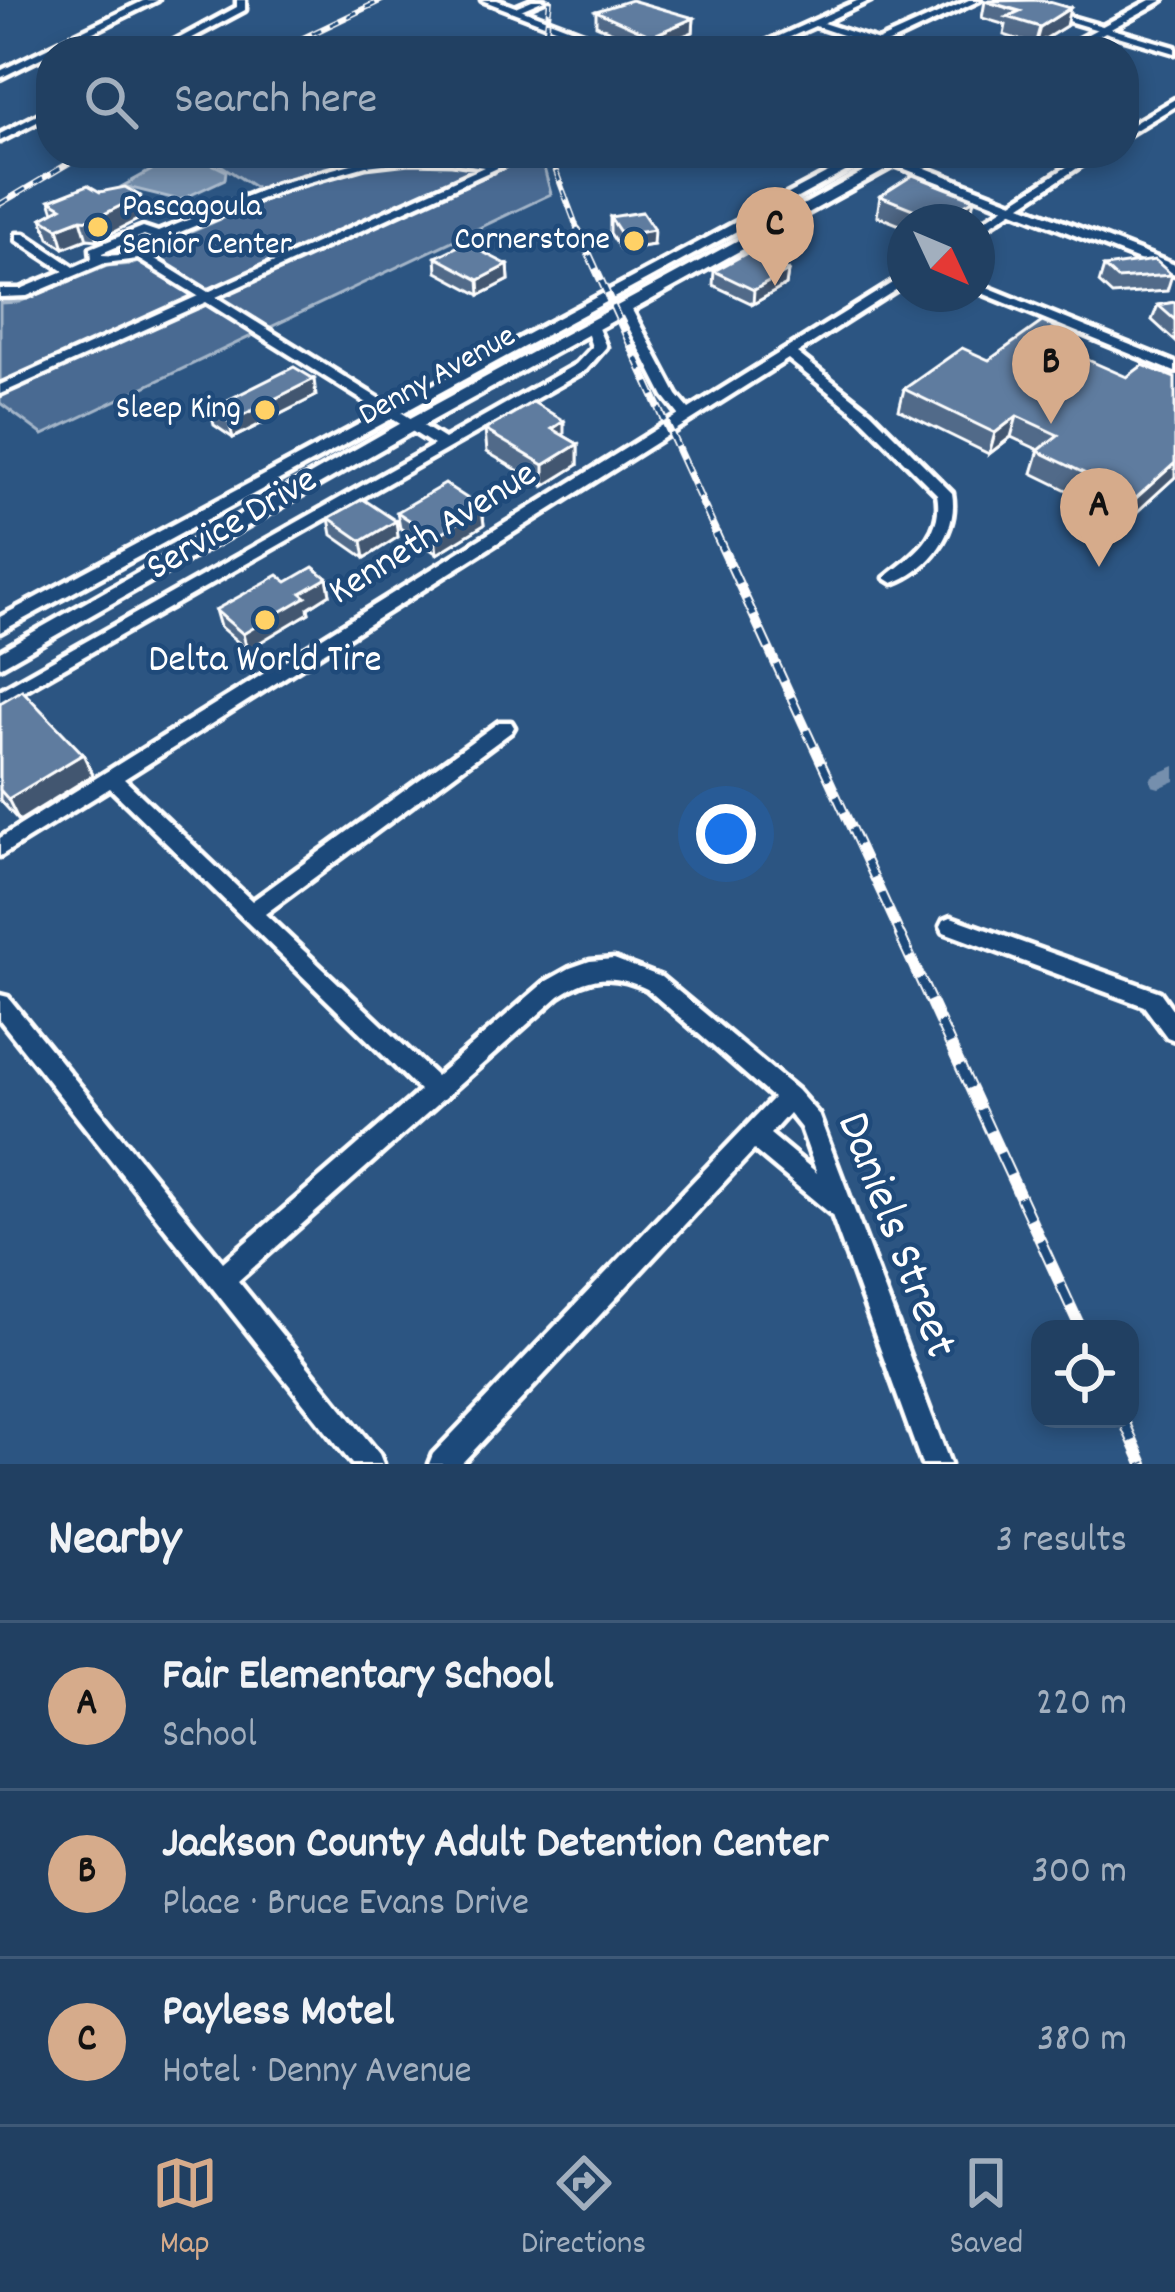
<!DOCTYPE html>
<html lang="en">
<head>
<meta charset="utf-8">
<style>
  body { margin:0; font-family:Dekko,sans-serif; background:#294768; color:#f1f3f6 }
  .controls { position:absolute; right:36px; bottom:36px; display:grid; overflow:hidden; border-radius:24px; box-shadow:0 6px 18px #0003 }
  .controls button { width:108px; height:108px; display:grid; place-items:center; padding:0; border:0; border-bottom:3px solid #3e5977; background:#214062; color:#f1f3f6; font:60px sans-serif }
  .compass { position:absolute; left:887px; top:204px; width:108px; height:108px; border-radius:50%; background:#214062; box-shadow:0 6px 18px #0003; rotate:134deg }
  .you { position:absolute; left:726px; top:834px; width:42px; height:42px; margin:-30px; border:9px solid #fff; border-radius:50%; background:#1a73e8; box-shadow:0 0 0 18px #1a73e833 }
  .badge { display:grid; place-items:center; width:78px; height:78px; border-radius:50%; background:#d6ab8b; color:#111; font-size:39px; font-weight:700 }
  .pin { position:absolute; translate:-50% -99px; filter:drop-shadow(0 3px 6px #0008) }
  .pin::after { content:''; position:absolute; top:63px; width:42px; height:36px; background:inherit; clip-path:polygon(0 0,100% 0,50% 100%) }
  .list { margin:0; padding:0; list-style:none }
  h2 { display:flex; justify-content:space-between; align-items:center; height:156px; margin:0; padding:0 48px; font-size:51px }
  h2 small { font-size:39px; font-weight:400; color:#a2afbe }
  .list li { display:grid; grid-template-columns:78px 1fr auto; gap:36px; align-items:center; box-sizing:border-box; height:168px; padding:0 48px; border-top:3px solid #3e5977 }
  .list b { display:block; font-size:45px; white-space:nowrap }
  .list p { margin:0; font-size:39px; white-space:nowrap; color:#a2afbe }
  .list em { font-size:39px; font-style:normal; color:#a2afbe }
  .icon { flex:none; width:66px; height:66px; fill:none; stroke:currentColor; stroke-width:2; stroke-linecap:round; stroke-linejoin:round }
  .map { position:relative; flex:none; width:1175px; height:1464px; overflow:hidden }
  .search { position:absolute; background:#214062; box-shadow:0 6px 18px #0003; left:36px; right:36px; top:36px; height:132px; display:flex; align-items:center; gap:30px; box-sizing:border-box; padding:0 42px; border-radius:48px; color:#a2afbe; font-size:45px }
  .sheet { height:660px; background:#214062 }
  nav { display:flex; justify-content:space-around; align-items:center; box-sizing:border-box; height:168px; border-top:3px solid #3e5977; background:#214062; font-size:33px; color:#a2afbe }
  nav a { display:grid; justify-items:center; gap:6px }
  nav .on { color:#d6ab8b }
  .map>svg:first-child { display:block }
  .green { fill:#486b92; stroke:#a4b5c8; stroke-width:3 }
  .water { fill:#748fad; stroke:#acbcce; stroke-width:3 }
  .lines { fill:none; stroke-linecap:round; stroke-linejoin:round }
  .canal { fill:#748fad; fill-rule:evenodd }
  .minor-casing { stroke:#fff; stroke-width:9 }
  .major-casing { stroke:#fff; stroke-width:9 }
  .minor { fill:#1f4a7a; fill-rule:evenodd }
  .major { fill:#1f4a7a; fill-rule:evenodd }
  .rail-far3-casing { stroke:#fff; stroke-width:6 }
  .rail-far2-casing { stroke:#fff; stroke-width:8 }
  .rail-far1-casing { stroke:#fff; stroke-width:10 }
  .rail-casing { stroke:#fff; stroke-width:12 }
  .rail-far3 { stroke:#1f4a7a; stroke-width:3; stroke-dasharray:10; stroke-linecap:butt }
  .rail-far2 { stroke:#1f4a7a; stroke-width:4.5; stroke-dasharray:14; stroke-linecap:butt }
  .rail-far1 { stroke:#1f4a7a; stroke-width:6; stroke-dasharray:18; stroke-linecap:butt }
  .rail { stroke:#1f4a7a; stroke-width:8; stroke-dasharray:24; stroke-linecap:butt }
  .wall { fill:#516b89; stroke:#fff; stroke-width:3 }
  .shaded-wall { fill:#42576f; stroke:#fff; stroke-width:3 }
  .building { fill:#5e7c9f; stroke:#fff; stroke-width:3 }
  .poi-dot { fill:#ffd166; stroke:#1f4a7a; stroke-width:4.5 }
  .labels { text-anchor:middle; dominant-baseline:central; stroke-width:9; stroke-linejoin:round; paint-order:stroke }
  .far-poi-label { font-size:33px; fill:#fff; stroke:#1f4a7a; text-anchor:end }
  .far-street-label { font-size:33px; fill:#fff; stroke:#1f4a7a }
  .street-label { font-size:39px; fill:#fff; stroke:#1f4a7a }
  .poi-label { font-size:39px; fill:#fff; stroke:#1f4a7a }
  .near-street-label { font-size:48px; fill:#fff; stroke:#1f4a7a }
</style>
</head>
<body>
<div class="map">
<svg width="1175" height="1464" viewBox="0 0 1175 1464">
  <rect width="100%" height="100%" fill="#2c5582"/>
  <filter id="ink" filterUnits="userSpaceOnUse"><feTurbulence type="fractalNoise" baseFrequency=".00833" numOctaves="2"/><feDisplacementMap in="SourceGraphic" scale="24" xChannelSelector="R" yChannelSelector="G"/><feConvolveMatrix kernelMatrix="1 2 1 2 8 2 1 2 1" color-interpolation-filters="sRGB"/></filter>
  <g filter="url(#ink)">
    <polygon class="green" points="202,153 540,153 551,194 43,435 0,403 0,303 19,302 107,266 133,264 168,249 176,239 270,197"/>
    <polygon class="water" points="191,154 226,171 225,179 180,200 123,186 179,155"/>
    <g class="lines">
      <polygon class="canal" points="1175,766 1175,781 1159,788 1152,786 1150,781 1152,776"/>
      <g class="minor-casing">
        <g id="minor">
          <polygon points="237,0 245,0 245,10 168,51 156,51 237,7"/>
          <polygon points="532,0 544,0 516,12 508,10"/>
          <polygon points="859,0 871,0 823,23 878,41 969,0 980,0 887,44 905,51 890,51 815,26 759,51 746,51"/>
          <polygon points="998,0 1012,0 1175,47 1175,53"/>
          <polygon points="1175,99 1175,106 1124,137 1124,129"/>
          <polygon points="51,108 51,115 0,141 0,134"/>
          <path d="M516 153H530L216 297 444 439 576 364 592 347 585 326 591 322 597 326 606 347 586 370 0 704V690L434 445 206 302 0 394V385L198 296 138 259 105 263 27 296 0 297V289H21L64 271 17 240V234H25L74 267 92 259 91 248 143 227 158 232 277 184 366 160 409 155H452L495 162ZM409 161 452 162 484 167 208 292 147 254 163 239 285 189 366 166ZM144 235 152 238C138 253 122 257 102 255V253Z"/>
          <polygon points="1088,153 1100,153 977,234 977,225"/>
          <path d="M905 275V284L797 353 870 411 952 493C959 532 929 570 893 583L885 578C912 555 945 536 937 494L860 417 788 359 124 779 252 901 499 722H511L514 727 511 732 265 914 436 1076 545 982 570 968 590 961 614 959 661 977 797 1090 818 1114 950 1464H922L832 1215 754 1150 461 1464H429L433 1454 773 1098 647 989C614 973 590 975 559 996L238 1281 379 1454 383 1464H352L0 1020V995L8 997 223 1262 420 1091 110 788 0 856V838L679 415 664 396 619 308 620 305 631 308 677 395 689 409ZM789 1113 801 1128 817 1173 770 1134Z"/>
          <polygon points="977,283 1175,363 1175,372 977,291"/>
          <polygon points="951,917 1160,992 1175,1013 1175,1040 1167,1037 1144,1006 944,932 941,926 944,920"/>
        </g>
      </g>
      <g class="major-casing">
        <g id="major">
          <polygon points="145,0 158,0 0,78 0,71"/>
          <polygon points="482,0 497,0 630,51 614,51"/>
          <polygon points="1150,0 1163,0 1071,51 1057,51"/>
          <polygon points="865,153 880,153 0,632 0,617"/>
          <polygon points="886,153 914,153 905,160 1175,265 1175,274 895,165 417,429 0,667 0,651 405,421 884,161 880,157"/>
        </g>
      </g>
      <use href="#minor" class="minor"/>
      <use href="#major" class="major"/>
      <g class="rail-far3-casing">
        <g id="rail-far3">
          <polyline points="276,51 382,0"/>
          <polyline points="544,51 550,0"/>
          <polyline points="549,153 579,233"/>
          <polyline points="0,204 86,153"/>
        </g>
      </g>
      <g class="rail-far2-casing">
        <polyline id="rail-far2" points="578,230 718,537"/>
      </g>
      <g class="rail-far1-casing">
        <polyline id="rail-far1" points="716,534 902,938"/>
      </g>
      <g class="rail-casing">
        <g id="rail">
          <polyline points="900,935 1081,1329"/>
          <polyline points="1123,1419 1143,1464"/>
        </g>
      </g>
      <use href="#rail-far3" class="rail-far3"/>
      <use href="#rail-far2" class="rail-far2"/>
      <use href="#rail-far1" class="rail-far1"/>
      <use href="#rail" class="rail"/>
    </g>
    <g class="wall">
      <polygon points="985,1 1066,26 1035,45 1004,35 1006,25 982,18"/>
      <polygon points="596,11 694,18 693,32 652,49 596,25"/>
      <polygon points="100,192 140,196 145,216 98,240 87,239 64,248 49,238 42,218 54,212 50,200"/>
      <polygon points="880,196 970,219 965,222 905,222 905,227 877,216"/>
      <polygon points="610,217 653,245 621,250 610,233"/>
      <polygon points="436,257 508,265 509,280 480,295 437,272"/>
      <polygon points="1104,267 1172,275 1167,291 1112,295 1099,283"/>
      <polygon points="714,271 788,271 786,285 753,304 713,285"/>
      <polygon points="1175,302 1175,341 1152,320 1158,305"/>
      <polygon points="1073,354 1175,477 1128,520 1032,473 1039,450 1011,437 989,454 899,410 904,389 989,360"/>
      <polygon points="316,396 233,438 214,425 210,409"/>
      <polygon points="485,430 564,436 578,444 578,465 544,486 487,452"/>
      <polygon points="482,508 484,525 437,554 400,528 397,512"/>
      <polygon points="329,518 396,521 398,537 365,558 332,535"/>
      <polygon points="327,578 330,594 308,608 309,613 247,650 220,627 215,610 287,582"/>
      <polygon points="0,703 83,754 93,775 19,821 0,800"/>
    </g>
    <g class="shaded-wall">
      <polygon points="1070,8 1066,26 1035,45 1040,27"/>
      <polygon points="694,18 693,32 652,49 652,36"/>
      <polygon points="140,196 145,216 98,240 92,220"/>
      <polygon points="974,199 970,219 965,222 940,222 940,220"/>
      <polygon points="81,219 87,239 64,248 58,228"/>
      <polygon points="654,230 653,245 621,250 622,235"/>
      <polygon points="508,265 509,280 480,295 479,280"/>
      <polygon points="788,271 786,285 753,304 754,290"/>
      <polygon points="1078,338 1071,359 1063,349"/>
      <polygon points="314,379 316,396 233,438 229,422"/>
      <polygon points="1017,416 1011,437 989,454 995,433"/>
      <polygon points="564,421 564,443 552,429"/>
      <polygon points="578,444 578,465 544,486 544,465"/>
      <polygon points="1175,463 1175,477 1128,520 1136,498"/>
      <polygon points="482,508 484,525 437,554 435,537"/>
      <polygon points="396,521 398,537 365,558 362,541"/>
      <polygon points="327,578 330,594 308,608 309,613 247,650 243,634 301,593"/>
      <polygon points="83,754 93,775 19,821 8,799"/>
    </g>
    <g class="building">
      <polygon points="631,0 694,18 652,36 596,11"/>
      <polygon points="1042,0 1070,8 1040,27 1007,17 1020,11 985,1"/>
      <polygon points="913,175 974,199 940,220 880,196"/>
      <polygon points="88,185 100,192 125,187 140,196 92,220 81,219 58,228 42,218 62,207 50,200"/>
      <polygon points="642,212 654,230 622,235 610,217"/>
      <polygon points="465,243 508,265 479,280 436,257"/>
      <polygon points="747,253 788,271 754,290 714,271"/>
      <polygon points="1155,260 1172,275 1117,279 1104,267"/>
      <polygon points="1175,302 1175,320 1158,305"/>
      <polygon points="1042,322 1078,338 1063,349 1127,377 1143,365 1175,378 1175,463 1136,498 1038,451 1058,435 1017,416 995,433 904,389 962,348 989,360"/>
      <polygon points="294,367 314,379 229,422 210,409"/>
      <polygon points="533,402 564,421 552,429 578,444 544,465 485,430"/>
      <polygon points="445,484 482,508 435,537 397,512"/>
      <polygon points="363,499 396,521 362,541 329,518"/>
      <polygon points="313,567 327,578 301,593 306,597 243,634 215,610 278,575 287,582"/>
      <polygon points="22,690 83,754 8,799 0,790 0,703"/>
    </g>
  </g>
  <g class="poi-dot">
    <circle cx="98" cy="227" r="12"/>
    <circle cx="634" cy="241" r="12"/>
    <circle cx="265" cy="410" r="12"/>
    <circle cx="265" cy="620" r="12"/>
  </g>
  <g class="labels">
    <g class="far-poi-label">
      <text x="122" y="208" text-anchor="start">Pascagoula<tspan x="122" dy="38">Senior Center</tspan></text>
      <text x="610" y="241">Cornerstone</text>
      <text x="241" y="410">Sleep King</text>
    </g>
    <g class="far-street-label">
      <text transform="translate(438 377) rotate(-29)">Denny Avenue</text>
    </g>
    <g class="street-label">
      <text transform="translate(233 526) rotate(-30)">Service Drive</text>
      <text transform="translate(434 535) rotate(-32)">Kenneth Avenue</text>
    </g>
    <g class="poi-label">
      <text x="265" y="662">Delta World Tire</text>
    </g>
    <g class="near-street-label">
      <text transform="translate(894 1236) rotate(69)">Daniels Street</text>
    </g>
  </g>
</svg>
<div class="controls">
<button><svg class="icon" aria-label="locate" viewBox="0 0 24 24"><circle cx="12" cy="12" r="6"/><path d="M12 2v4M12 18v4M2 12h4M18 12h4"/></svg></button>
</div>
<svg class="compass" viewBox="-18 -18 36 36"><path d="M0-13l5 13h-10z" fill="#e53935"/><path d="M0 13l5-13h-10z" fill="#a2afbe"/></svg>
<div class="you"></div>
<div class="pin badge" style="left:1099px;top:567px">A</div>
<div class="pin badge" style="left:1051px;top:424px">B</div>
<div class="pin badge" style="left:775px;top:286px">C</div>
<div class="search"><svg class="icon" aria-label="search" viewBox="0 0 24 24"><circle cx="10" cy="10" r="6"/><path d="M15 15l6 6"/></svg>Search here</div>
</div>
<section class="sheet">
<h2>Nearby<small>3 results</small></h2>
<ul class="list">
<li><span class="badge">A</span><div><b>Fair Elementary School</b><p>School</p></div><em>220 m</em></li>
<li><span class="badge">B</span><div><b>Jackson County Adult Detention Center</b><p>Place · Bruce Evans Drive</p></div><em>300 m</em></li>
<li><span class="badge">C</span><div><b>Payless Motel</b><p>Hotel · Denny Avenue</p></div><em>380 m</em></li>
</ul>
</section>
<nav>
<a class="on"><svg class="icon" aria-label="map" viewBox="0 0 24 24"><path d="M3 6l6-2 6 2 6-2v14l-6 2-6-2-6 2zM9 4v14M15 6v14"/></svg>Map</a>
<a><svg class="icon" aria-label="directions" viewBox="0 0 24 24"><path d="M12 3l9 9-9 9-9-9zM9 14v-3h6M13 9l2 2-2 2"/></svg>Directions</a>
<a><svg class="icon" aria-label="saved" viewBox="0 0 24 24"><path d="M7 4h10v16l-5-4-5 4z"/></svg>Saved</a>
</nav>
</body>
</html>
